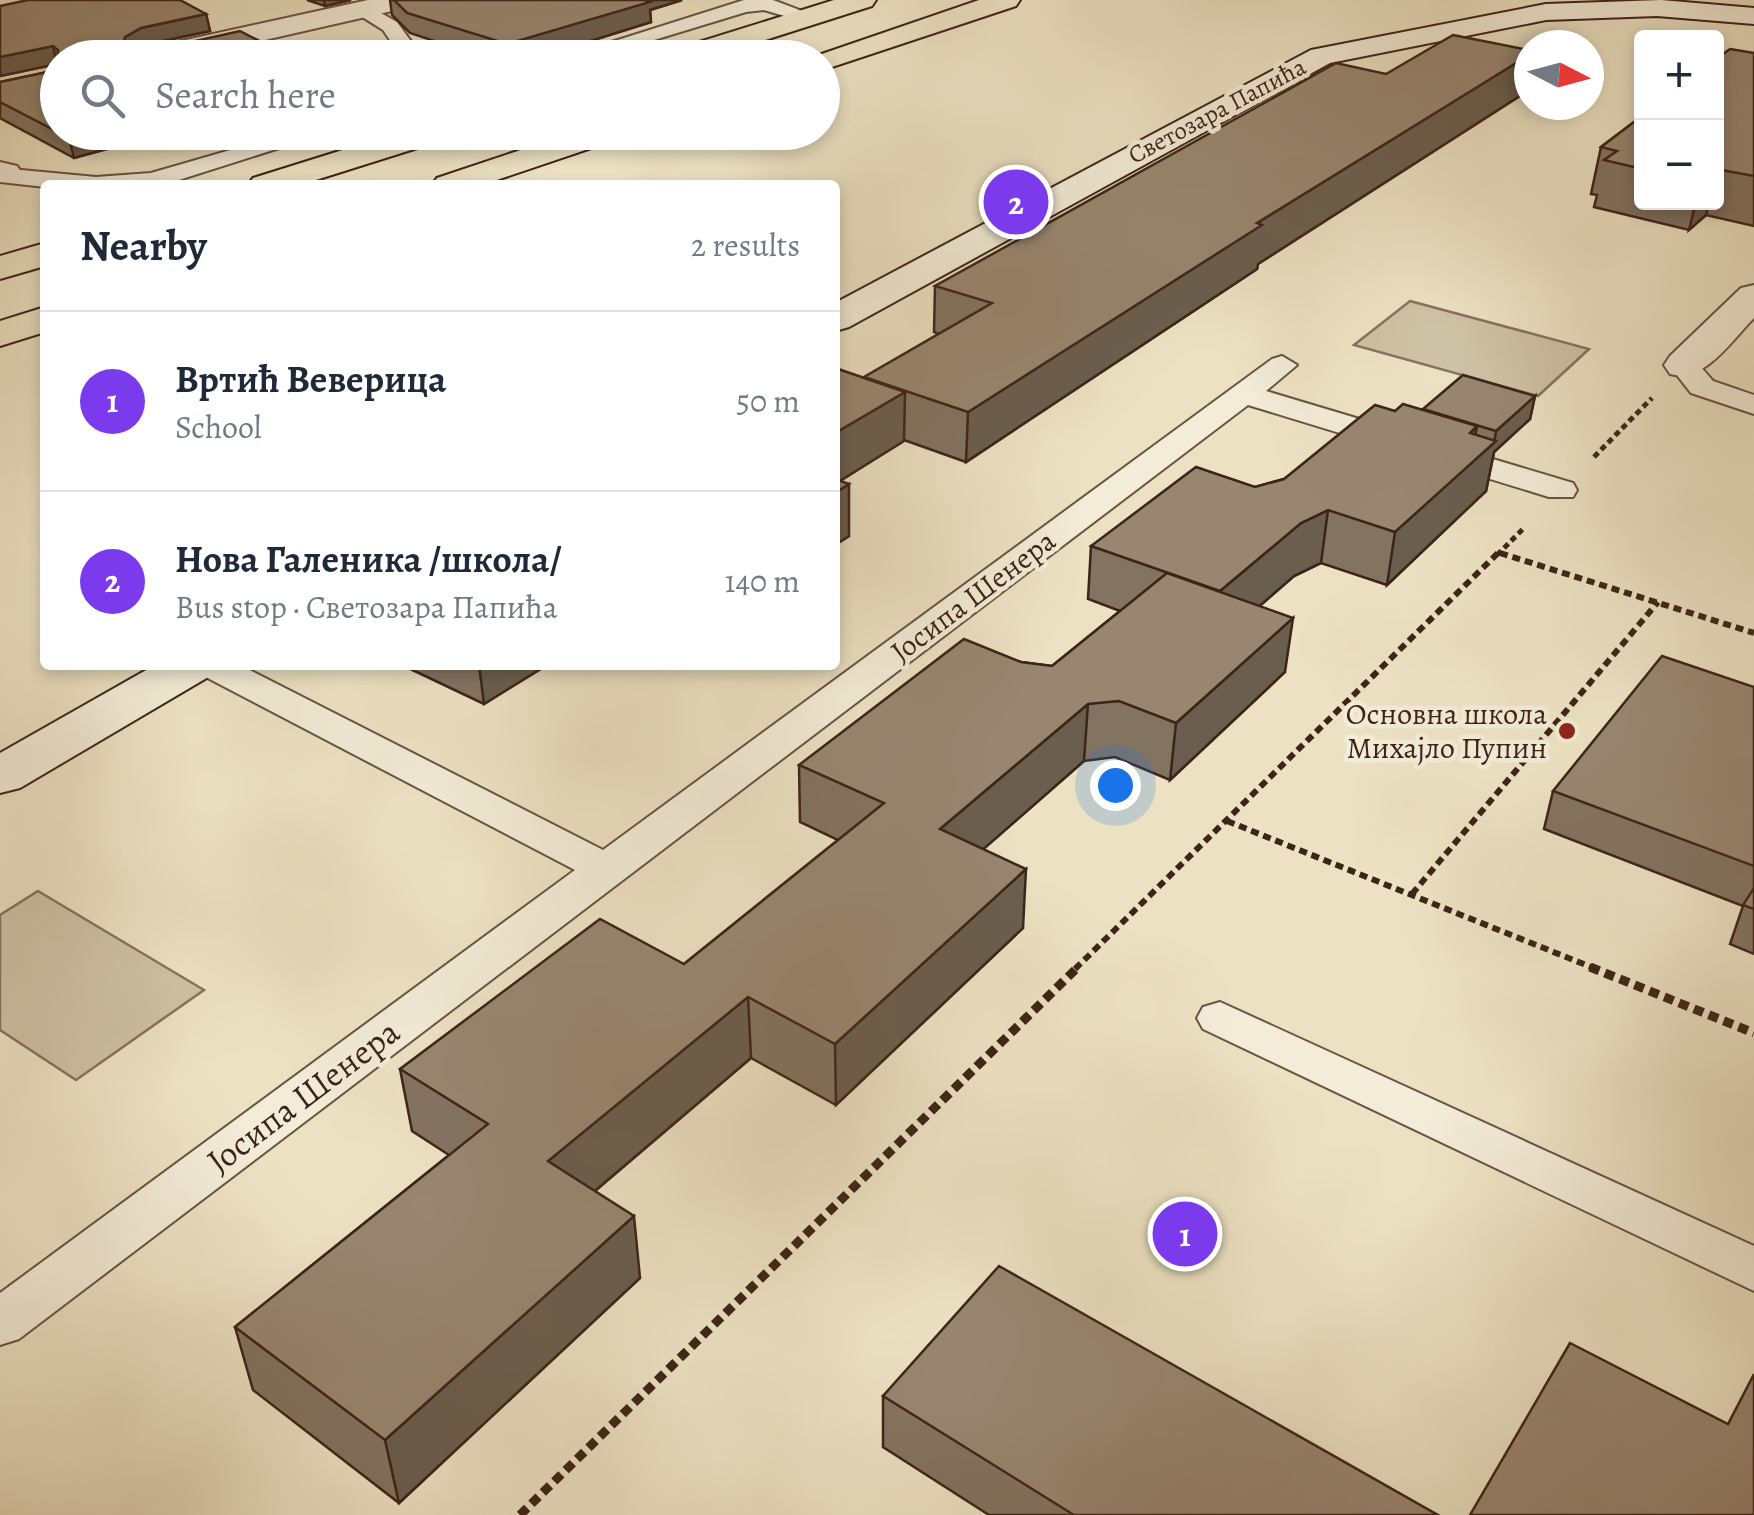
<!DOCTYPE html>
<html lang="en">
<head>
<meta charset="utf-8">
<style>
  body { margin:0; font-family:Alegreya,serif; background:#f6f6f7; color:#1f2937 }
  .controls { position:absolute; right:30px; top:30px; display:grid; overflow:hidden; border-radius:10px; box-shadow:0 5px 15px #0003 }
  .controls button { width:90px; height:90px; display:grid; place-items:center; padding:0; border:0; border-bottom:2px solid #e0e1e3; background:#fff; color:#1f2937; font:50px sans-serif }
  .compass { position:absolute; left:1514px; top:30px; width:90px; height:90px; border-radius:50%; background:#fff; box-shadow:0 5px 15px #0003; rotate:96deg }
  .you { position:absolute; left:1115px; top:785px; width:35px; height:35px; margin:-25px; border:8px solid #fff; border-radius:50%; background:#1a73e8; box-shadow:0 0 0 15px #1a73e833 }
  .badge { display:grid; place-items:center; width:65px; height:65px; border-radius:50%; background:#7c3aed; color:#fff; font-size:32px; font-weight:700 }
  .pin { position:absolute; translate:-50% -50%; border:5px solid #fff; box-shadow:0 2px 10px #0006 }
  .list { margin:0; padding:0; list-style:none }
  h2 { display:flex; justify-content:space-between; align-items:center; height:130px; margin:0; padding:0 40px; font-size:42px }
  h2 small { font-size:32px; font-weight:400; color:#747a83 }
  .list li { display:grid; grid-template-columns:65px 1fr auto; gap:30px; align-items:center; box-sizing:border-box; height:180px; padding:0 40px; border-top:2px solid #e0e1e3 }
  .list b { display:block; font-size:38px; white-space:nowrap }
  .list p { margin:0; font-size:32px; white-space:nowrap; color:#747a83 }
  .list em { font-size:32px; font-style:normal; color:#747a83 }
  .icon { flex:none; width:55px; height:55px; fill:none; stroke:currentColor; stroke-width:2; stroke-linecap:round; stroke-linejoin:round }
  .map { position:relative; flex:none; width:1754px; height:1515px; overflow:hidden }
  .search { position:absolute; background:#fff; box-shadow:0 5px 15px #0003; left:40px; top:40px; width:800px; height:110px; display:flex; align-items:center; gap:25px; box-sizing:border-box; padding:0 35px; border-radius:55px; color:#747a83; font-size:38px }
  .panel { position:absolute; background:#fff; box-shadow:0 5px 15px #0003; left:40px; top:180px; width:800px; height:490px; border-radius:10px }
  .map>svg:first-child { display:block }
  .green { fill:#cec2a6; stroke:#86725f; stroke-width:2.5 }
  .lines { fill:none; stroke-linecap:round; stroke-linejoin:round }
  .lane-casing { stroke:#6a5343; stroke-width:4 }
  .street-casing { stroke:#6a5343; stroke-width:4 }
  .secondary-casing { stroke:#3e2318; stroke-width:4 }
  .primary-casing { stroke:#3e2318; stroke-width:4 }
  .path-far2 { stroke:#3e2318; stroke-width:5; stroke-dasharray:6 4; stroke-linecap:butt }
  .path-far1 { stroke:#3e2318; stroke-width:6; stroke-dasharray:8 5; stroke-linecap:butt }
  .path { stroke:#3e2318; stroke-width:9; stroke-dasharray:10 6; stroke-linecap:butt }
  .lane { fill:#f3ecd8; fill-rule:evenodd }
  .street { fill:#f3ecd8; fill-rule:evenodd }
  .secondary { fill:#f3ecd8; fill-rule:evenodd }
  .primary { fill:#ece2c3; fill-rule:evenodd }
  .wall { fill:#837361; stroke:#3e2318; stroke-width:2.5 }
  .shaded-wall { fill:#6a5e4f; stroke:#3e2318; stroke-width:2.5 }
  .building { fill:#988671; stroke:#3e2318; stroke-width:2.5 }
  .poi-dot { fill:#8f2418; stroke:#f3ecd8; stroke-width:4 }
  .labels { text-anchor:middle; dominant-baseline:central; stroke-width:9; stroke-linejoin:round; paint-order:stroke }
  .far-street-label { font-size:25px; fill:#3e2318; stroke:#f3ecd8 }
  .street-label { font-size:30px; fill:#3e2318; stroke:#f3ecd8 }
  .poi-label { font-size:30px; fill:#3e2318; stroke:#f3ecd8; text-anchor:end }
  .near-street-label { font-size:35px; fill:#3e2318; stroke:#f3ecd8 }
</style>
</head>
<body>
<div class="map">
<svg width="1754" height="1515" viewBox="0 0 1754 1515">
  <rect width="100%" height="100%" fill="#ece2c3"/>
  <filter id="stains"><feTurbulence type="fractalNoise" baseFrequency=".002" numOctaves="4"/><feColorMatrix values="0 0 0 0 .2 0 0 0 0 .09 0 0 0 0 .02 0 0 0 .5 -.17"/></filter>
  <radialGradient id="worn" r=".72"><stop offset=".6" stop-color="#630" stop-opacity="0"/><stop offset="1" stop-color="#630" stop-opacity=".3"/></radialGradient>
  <g class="green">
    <polygon points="1410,301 1589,349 1538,396 1354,345"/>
    <polygon points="38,891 204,990 76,1080 0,1030 0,915"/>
  </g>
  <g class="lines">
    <g class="lane-casing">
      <g id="lane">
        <polygon points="744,0 773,0 818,17 808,23 764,10 746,12 595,58 561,58"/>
        <polygon points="363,3 397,22 423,58 402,58 383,30 356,13 353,9"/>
        <polygon points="292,132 330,132 163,185 45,187 0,182 0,168 96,177 151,173"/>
        <polygon points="1282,356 1297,365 1266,391 1573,483 1577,490 1573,497 1549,497 1248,405 19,1339 0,1345 0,1293 575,870 198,673 192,665 240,665 603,850 1272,359"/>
        <polygon points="1684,356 1694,359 1713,381 1754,395 1754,414 1691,393 1669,365"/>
        <polygon points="1220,1002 1754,1246 1754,1291 1203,1029 1197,1018 1203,1007"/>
      </g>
    </g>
    <g class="street-casing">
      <g id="street">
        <polygon points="368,0 419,0 405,8 186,58 131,58 145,49"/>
        <polygon points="0,162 17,166 22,173 17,180 0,182"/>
        <path d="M1754 285V318C1731 341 1705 383 1670 374L1664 365 1670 356 1741 288Z"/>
      </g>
    </g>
    <g class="secondary-casing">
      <g id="secondary">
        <polygon points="1661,0 1754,8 1754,24 1657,16 1546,20 1330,63 849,327 835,331 835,303 1311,50 1546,4"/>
        <polygon points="155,665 218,665 210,676 20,788 0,793 0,753"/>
      </g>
    </g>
    <g class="primary-casing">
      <g id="primary">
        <polygon points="834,0 876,0 872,6 709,58 663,58 667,52"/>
        <polygon points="979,0 1020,0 1016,6 832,67 822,70 822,58 810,58"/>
        <polygon points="400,132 451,132 446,139 300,185 248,185 253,178"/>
        <polygon points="574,132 623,132 618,139 482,185 432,185 437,178"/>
        <polygon points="45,243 45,266 0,279 0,256"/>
        <polygon points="45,307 45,332 0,346 0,321"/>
      </g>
    </g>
    <g class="path-far2">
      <polyline points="1594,457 1652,398"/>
      <polyline points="1500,553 1505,555"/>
      <polyline points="1497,555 1525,527"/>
    </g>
    <g class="path-far1">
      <polyline points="1500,553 1754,633"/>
      <polyline points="1227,821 1596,969"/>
      <polyline points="1412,894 1658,602"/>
      <polyline points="1075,969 1499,552"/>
    </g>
    <g class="path">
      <polyline points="1590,967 1754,1033"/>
      <polyline points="520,1515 1078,967"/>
    </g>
    <use href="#lane" class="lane"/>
    <use href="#street" class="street"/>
    <use href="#secondary" class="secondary"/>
    <use href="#primary" class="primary"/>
  </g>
  <g class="wall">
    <polygon points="307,0 351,0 325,6"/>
    <polygon points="390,0 682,0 650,10 651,22 536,58 485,58 410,33 392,15"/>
    <polygon points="0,6 206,14 210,31 154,43 292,58 58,58 169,132 74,158 0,118 0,82 57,70 57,64 0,76"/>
    <polygon points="1754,53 1754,226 1706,215 1689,230 1594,207 1597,195 1591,194 1601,147 1642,116 1642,202 1716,202 1716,59"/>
    <polygon points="1386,74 1529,90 1258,264 1257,269 966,462 904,440 840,481 849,536 835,545 835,368 864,378 939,334 934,332 935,286"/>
    <polygon points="1535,396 1530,419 1494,452 1486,491 1387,585 1321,563 1294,576 1259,606 1285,672 1170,780 1115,757 1084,761 983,849 1023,928 836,1105 751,1058 595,1191 640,1278 399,1503 253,1390 235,1327 449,1155 412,1131 400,1069 684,964 838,840 800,822 799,765 1021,662 1052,666 1120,611 1088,599 1091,546 1255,487 1284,479 1395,411 1423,410"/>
    <polygon points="402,665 547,665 484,704"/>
    <polygon points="1754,687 1754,954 1730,944 1743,906 1544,829 1553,791"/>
    <polygon points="883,1396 1438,1515 989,1515 883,1447"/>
  </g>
  <g class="shaded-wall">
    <polygon points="324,0 351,0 325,6"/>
    <polygon points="629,0 682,0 650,10 651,22 536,58 509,58 507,44"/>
    <polygon points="206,14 210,31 144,45 124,42 125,37 141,28"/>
    <polygon points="53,46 57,64 0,76 0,57"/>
    <polygon points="1529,55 1529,90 1258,264 1257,269 966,462 968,412 1257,223"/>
    <polygon points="92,132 169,132 74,158 69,138"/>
    <polygon points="1696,202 1709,202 1706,215 1689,230"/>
    <polygon points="905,392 904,441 835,484 835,433"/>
    <polygon points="1535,396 1530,419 1494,452 1486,491 1387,585 1395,532 1470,433 1477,426 1470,464 1494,443 1496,431"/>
    <polygon points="849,484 849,536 835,545 835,493"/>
    <polygon points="1328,510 1321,563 1294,576 1214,646 1220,591 1301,523"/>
    <polygon points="1293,618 1285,672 1170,780 1176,723"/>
    <polygon points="479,665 547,665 484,704"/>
    <polygon points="1088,704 1084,761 939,888 940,829"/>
    <polygon points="1026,869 1023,928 836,1105 835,1044"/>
    <polygon points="748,997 751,1058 556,1224 548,1161"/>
    <polygon points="634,1216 640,1278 399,1503 385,1440"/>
  </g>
  <g class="building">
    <polygon points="28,0 180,0 206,14 141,28 125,37 124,42 182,44 240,31 292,58 58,58 58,132 0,102 0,82 57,70 58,50 53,46 0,57 0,6"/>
    <polygon points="394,0 644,0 650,2 507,44 407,13"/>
    <polygon points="1453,35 1529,50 1529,55 1257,223 1262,225 968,412 864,377 992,303 935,286 1336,63 1386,74"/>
    <polygon points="1730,49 1754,53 1754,176 1716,169 1716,59"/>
    <polygon points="1642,116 1642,169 1604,160 1617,151 1601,147"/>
    <polygon points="58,132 92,132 69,138"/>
    <polygon points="835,368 905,392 835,433"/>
    <polygon points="1463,375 1535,396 1496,431 1423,409"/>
    <polygon points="1403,404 1477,426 1470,433 1496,441 1395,532 1328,510 1301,523 1220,591 1091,546 1196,467 1255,487 1284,479 1375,405 1395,411"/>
    <polygon points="835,479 849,484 835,493"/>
    <polygon points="1167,573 1293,618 1176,723 1119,701 1088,704 940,829 1026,869 835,1044 748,997 548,1161 634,1216 385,1440 235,1327 488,1124 400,1069 600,919 684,964 884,803 799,765 964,639 1021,662 1052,666"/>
    <polygon points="1662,656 1754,687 1754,866 1553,791"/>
    <polygon points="1754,888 1754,909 1743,905"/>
    <polygon points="999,1266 1438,1515 1074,1515 883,1396"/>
    <polygon points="1570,1343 1728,1424 1754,1374 1754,1515 1470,1515"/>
  </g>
  <circle class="poi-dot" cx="1567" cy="731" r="10"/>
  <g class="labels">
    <g class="far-street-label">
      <text transform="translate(1217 111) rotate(-28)">Светозара Папића</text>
    </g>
    <g class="street-label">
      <text transform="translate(973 596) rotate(-37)">Јосипа Шенера</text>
    </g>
    <g class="poi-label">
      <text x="1547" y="714">Основна школа<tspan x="1547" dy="34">Михајло Пупин</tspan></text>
    </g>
    <g class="near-street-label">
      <text transform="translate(303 1096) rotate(-37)">Јосипа Шенера</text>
    </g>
  </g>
  <rect width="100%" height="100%" filter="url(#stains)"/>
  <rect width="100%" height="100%" fill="url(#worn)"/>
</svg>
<div class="controls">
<button>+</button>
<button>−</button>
</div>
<svg class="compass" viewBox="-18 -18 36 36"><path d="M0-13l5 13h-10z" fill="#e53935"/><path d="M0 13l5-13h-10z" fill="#747a83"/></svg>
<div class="you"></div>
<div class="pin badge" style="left:1185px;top:1234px">1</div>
<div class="pin badge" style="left:1016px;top:202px">2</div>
<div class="search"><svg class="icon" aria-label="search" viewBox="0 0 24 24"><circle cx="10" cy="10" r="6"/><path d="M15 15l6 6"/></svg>Search here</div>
<section class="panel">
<h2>Nearby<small>2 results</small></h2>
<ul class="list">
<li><span class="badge">1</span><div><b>Вртић Веверица</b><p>School</p></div><em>50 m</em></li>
<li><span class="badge">2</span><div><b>Нова Галеника /школа/</b><p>Bus stop · Светозара Папића</p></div><em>140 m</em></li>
</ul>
</section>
</div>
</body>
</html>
